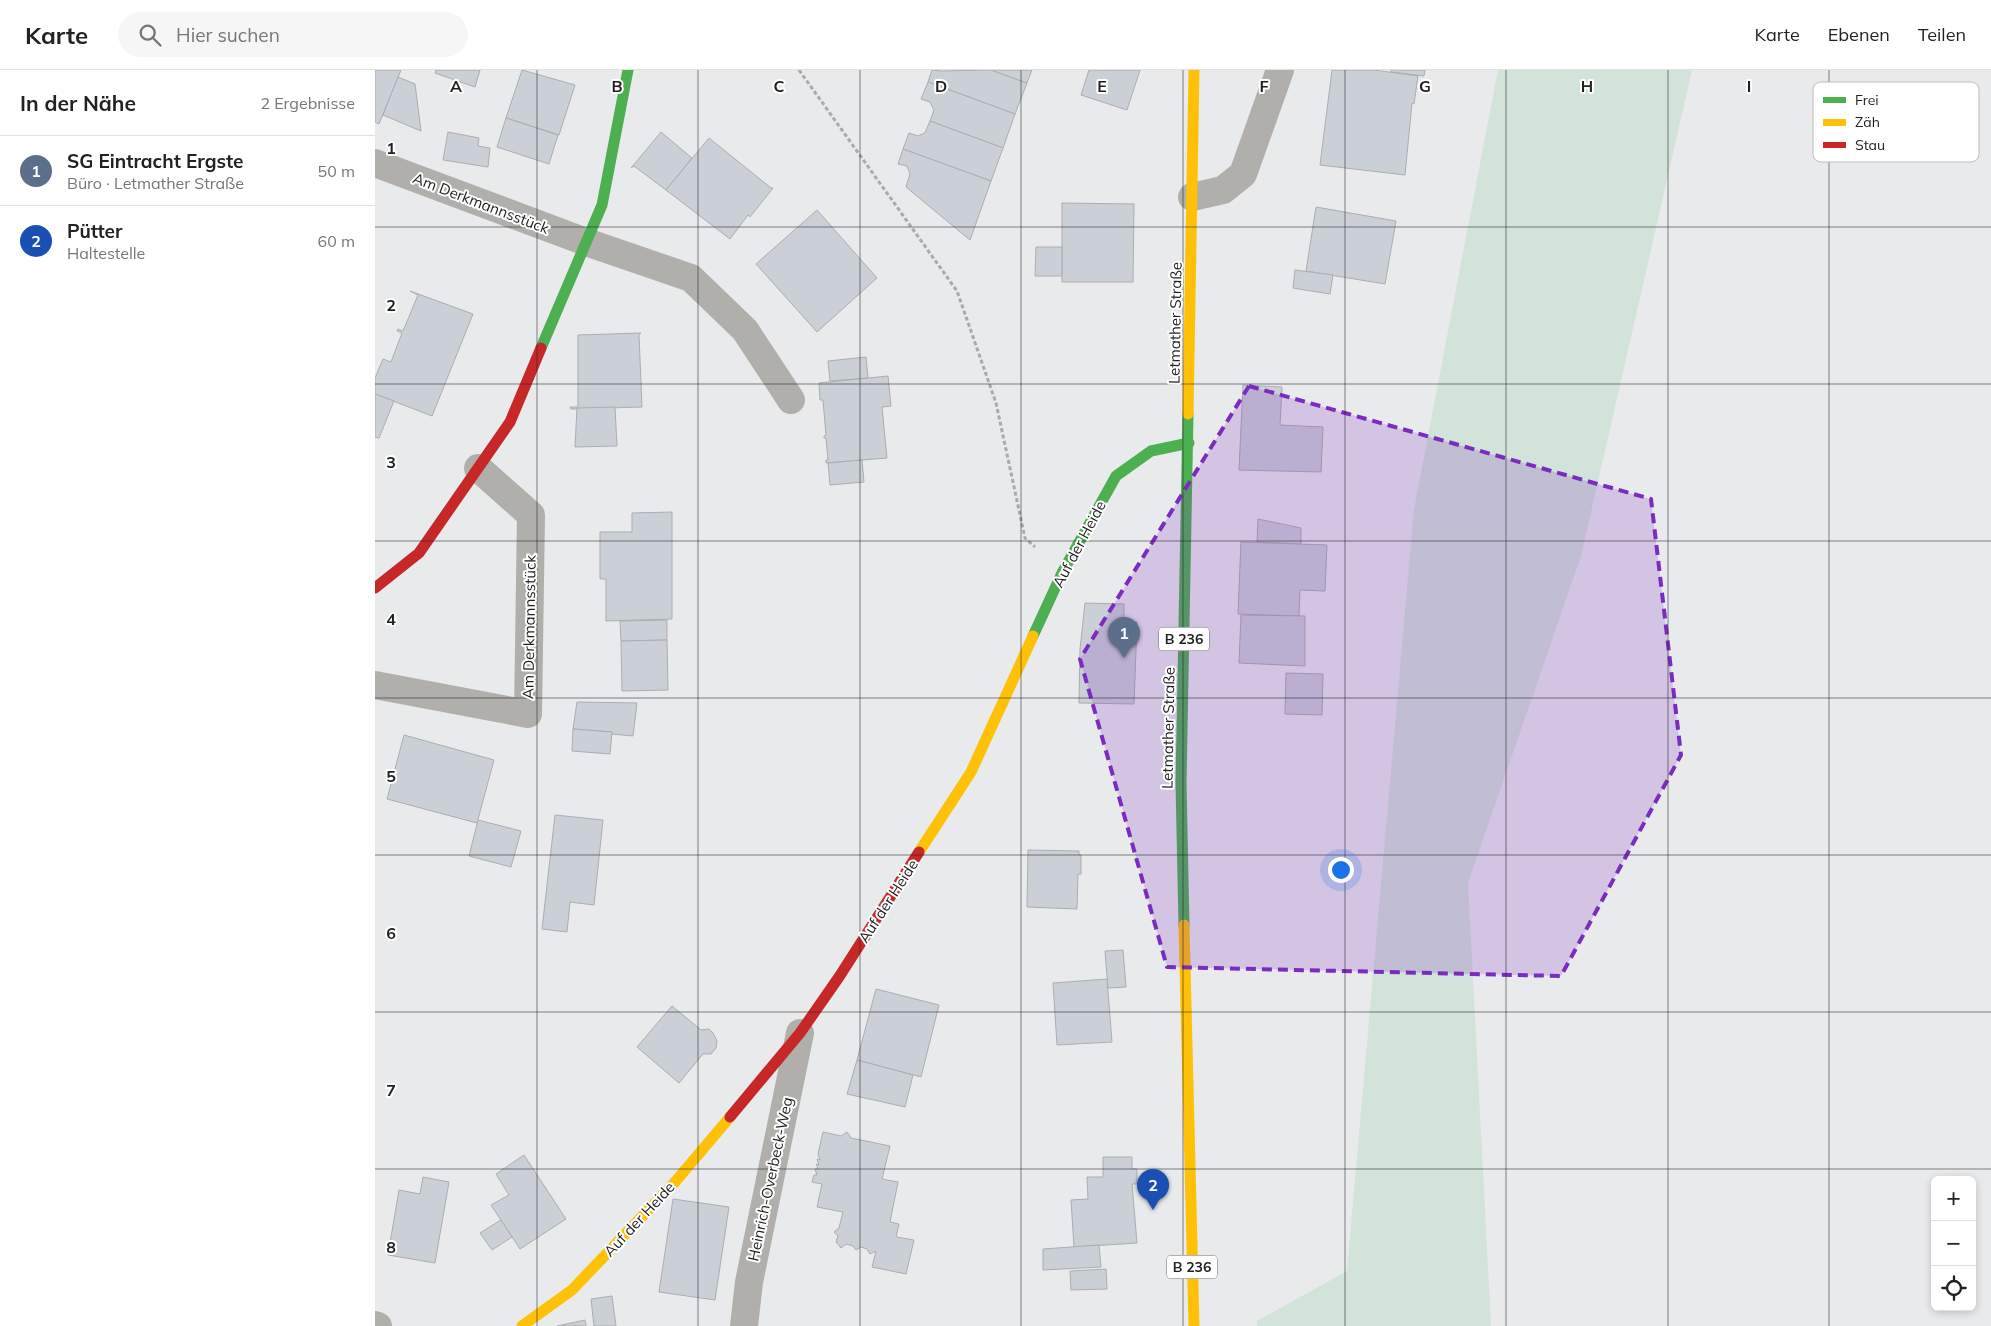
<!DOCTYPE html>
<html lang="de">
<head>
<meta charset="utf-8">
<style>
  body { margin:0; font-family:Mulish,sans-serif; background:#f6f6f6; color:#222 }
  .controls { position:absolute; right:15px; bottom:15px; display:grid; overflow:hidden; border-radius:8px; box-shadow:0 2px 8px #0003 }
  .controls button { width:45px; height:45px; display:grid; place-items:center; padding:0; border:0; border-bottom:1px solid #e0e0e0; background:#fff; color:#222; font:25px sans-serif }
  .you { position:absolute; left:965px; top:799px; width:18px; height:18px; margin:-12px; border:4px solid #fff; border-radius:50%; background:#1a73e8; box-shadow:0 0 0 8px #1a73e833 }
  .badge { display:grid; place-items:center; width:32px; height:32px; border-radius:50%; background:#666769; color:#fff; font-size:16px; font-weight:700 }
  .pin { position:absolute; translate:-50% -41px; filter:drop-shadow(0 1px 2px #0008) }
  .pin::after { content:''; position:absolute; top:26px; width:18px; height:15px; background:inherit; clip-path:polygon(0 0,100% 0,50% 100%) }
  .list { margin:0; padding:0; list-style:none }
  h2 { display:flex; justify-content:space-between; align-items:center; height:65px; margin:0; padding:0 20px; font-size:21px }
  h2 small { font-size:16px; font-weight:400; color:#767676 }
  .list li { display:grid; grid-template-columns:32px 1fr auto; gap:15px; align-items:center; box-sizing:border-box; height:70px; padding:0 20px; border-top:1px solid #e0e0e0 }
  .list b { display:block; font-size:19px; white-space:nowrap }
  .list p { margin:0; font-size:16px; white-space:nowrap; color:#767676 }
  .list em { font-size:16px; font-style:normal; color:#767676 }
  .icon { flex:none; width:28px; height:28px; fill:none; stroke:currentColor; stroke-width:2; stroke-linecap:round; stroke-linejoin:round }
  .map { position:relative; flex:none; width:1616px; height:1256px; overflow:hidden }
  header { display:flex; align-items:center; gap:30px; box-sizing:border-box; height:70px; padding:0 25px; background:#fff; border-bottom:1px solid #e0e0e0 }
  header strong { font-size:24px }
  nav { display:flex; gap:28px; margin-inline-start:auto; font-size:18px }
  .search { width:350px; height:45px; background:#f6f6f6; display:flex; align-items:center; gap:12px; box-sizing:border-box; padding:0 18px; border-radius:28px; color:#767676; font-size:19px }
  main { display:flex }
  aside { flex:1; background:#fff }
  .map>svg:first-child { display:block }
  .green { fill:#d2e3d9 }
  .building { fill:#cbd0d6; stroke:#acadae }
  .lines { fill:none; stroke-linecap:round; stroke-linejoin:round }
  .path { stroke:#abaaaa; stroke-width:3; stroke-dasharray:4 2.5; stroke-linecap:butt }
  .street { stroke:#b1afac; stroke-width:28 }
  .fast { stroke:#4caf50; stroke-width:11 }
  .slow { stroke:#ffc107; stroke-width:11 }
  .jam { stroke:#c62828; stroke-width:11 }
  .marked { fill:#7b2cbf; fill-opacity:0.2; stroke:#7b2cbf; stroke-width:4; stroke-dasharray:10 6; stroke-linejoin:round }
  .grid { fill:none; stroke:#202122; stroke-width:1; stroke-opacity:0.55 }
  .labels { text-anchor:middle; dominant-baseline:central; stroke-width:4; stroke-linejoin:round; paint-order:stroke }
  .shield { fill:#fff; stroke:#636464; stroke-width:1 }
  .shield-label { font-size:14px; font-weight:bold; fill:#202122 }
  .street-label { font-size:15px; fill:#202122; stroke:#fff }
  .key { fill:#fff; stroke:#bcbcbd; stroke-width:1 }
  .key-label { font-size:14px; fill:#202122 }
  .grid-label { font-size:16px; text-anchor:middle; font-weight:bold; fill:#202122; stroke:#fff; stroke-width:4; stroke-linejoin:round; paint-order:stroke }
</style>
</head>
<body>
<header>
<strong>Karte</strong>
<div class="search"><svg class="icon" aria-label="search" viewBox="0 0 24 24"><circle cx="10" cy="10" r="6"/><path d="M15 15l6 6"/></svg>Hier suchen</div>
<nav><a>Karte</a><a>Ebenen</a><a>Teilen</a></nav>
</header>
<main>
<aside>
<h2>In der Nähe<small>2 Ergebnisse</small></h2>
<ul class="list">
<li><span class="badge" style="background:#5c6f8a">1</span><div><b>SG Eintracht Ergste</b><p>Büro · Letmather Straße</p></div><em>50 m</em></li>
<li><span class="badge" style="background:#1a4fb4">2</span><div><b>Pütter</b><p>Haltestelle</p></div><em>60 m</em></li>
</ul>
</aside>
<div class="map">
<svg width="1616" height="1256" viewBox="0 0 1616 1256">
  <rect width="100%" height="100%" fill="#e8eaec"/>
  <polygon class="green" points="1123,0 1317,0 1206,486 1093,813 1116,1256 882,1256 882,1251 972,1201 1039,439"/>
  <g class="building">
    <polygon points="0,0 26,0 4,54 0,52"/>
    <polygon points="61,0 105,0 100,17 60,3"/>
    <polygon points="147,0 200,15 184,65 131,48"/>
    <polygon points="557,0 567,1 616,0 652,13 640,44 553,12"/>
    <polygon points="616,0 657,0 652,13"/>
    <polygon points="714,0 765,0 752,40 706,25"/>
    <polygon points="957,0 999,0 1043,6 1039,34 1037,33 1030,105 945,95"/>
    <polygon points="1016,0 1050,0 1049,6 1016,2"/>
    <polygon points="23,7 40,14 46,61 8,45"/>
    <polygon points="553,12 640,44 628,78 555,51 559,40 555,32 546,29"/>
    <polygon points="131,48 183,65 174,94 122,77"/>
    <polygon points="555,51 628,78 616,111 528,79 534,63 543,66 550,63"/>
    <polygon points="73,62 104,68 103,76 115,78 113,97 68,90"/>
    <polygon points="286,62 317,88 291,120 259,96 256,98"/>
    <polygon points="334,68 396,118 398,118 375,147 373,145 355,169 291,120"/>
    <polygon points="528,79 616,111 595,170 531,117 535,104 532,96 523,94"/>
    <polygon points="687,133 759,134 758,212 687,212"/>
    <polygon points="941,137 1021,151 1010,214 931,201"/>
    <polygon points="442,140 502,208 442,262 381,194"/>
    <polygon points="661,177 687,177 687,206 660,206"/>
    <polygon points="920,200 958,205 955,224 918,218"/>
    <polygon points="35,221 98,244 57,346 0,324 0,308 8,289 16,292 27,263 22,261 23,259 28,261 43,225"/>
    <polygon points="266,263 264,265 267,337 196,339 195,337 203,337 203,265"/>
    <polygon points="491,287 493,308 455,311 453,291"/>
    <polygon points="513,306 516,336 507,337 512,388 451,393 451,390 453,390 451,368 449,368 449,366 451,365 448,330 445,330 444,313"/>
    <polygon points="868,315 907,317 905,355 948,357 946,402 864,400"/>
    <polygon points="0,324 19,331 4,368 0,367"/>
    <polygon points="240,337 242,376 200,377 202,338"/>
    <polygon points="487,390 489,412 455,415 453,393"/>
    <polygon points="257,443 297,442 297,549 231,551 231,509 225,509 225,462 257,462"/>
    <polygon points="883,449 926,458 926,474 882,472"/>
    <polygon points="866,472 952,475 950,521 925,520 924,546 863,544"/>
    <polygon points="710,533 749,534 749,552 762,552 759,634 704,633 705,579"/>
    <polygon points="866,545 930,546 930,596 864,593"/>
    <polygon points="292,550 292,570 246,571 245,551"/>
    <polygon points="292,570 293,620 247,621 246,571"/>
    <polygon points="911,603 948,604 947,645 910,644"/>
    <polygon points="202,632 262,633 258,666 237,664 237,662 198,659"/>
    <polygon points="198,659 237,662 235,684 197,681"/>
    <polygon points="29,665 119,690 102,753 12,729"/>
    <polygon points="180,745 228,750 219,835 195,832 192,862 167,859"/>
    <polygon points="103,750 146,761 136,797 94,786"/>
    <polygon points="653,780 704,781 704,785 706,785 706,804 703,804 702,839 652,837"/>
    <polygon points="748,880 751,917 733,918 730,881"/>
    <polygon points="732,909 737,972 682,975 678,913"/>
    <polygon points="501,919 564,935 546,1007 482,990"/>
    <polygon points="297,936 326,960 334,959 338,963 342,971 341,978 336,984 328,984 304,1013 262,977"/>
    <polygon points="482,990 538,1005 530,1037 472,1024"/>
    <polygon points="448,1062 466,1066 472,1062 476,1068 515,1076 507,1109 523,1112 515,1152 524,1154 521,1167 539,1170 531,1204 497,1197 501,1181 495,1184 492,1179 486,1177 481,1180 478,1176 471,1174 466,1178 461,1172 463,1166 459,1162 464,1158 468,1142 442,1137 447,1114 437,1112 439,1105 442,1105 440,1099 443,1099 441,1094 444,1095 442,1089 445,1090 443,1084"/>
    <polygon points="149,1085 191,1149 145,1179 116,1135 134,1125 121,1104"/>
    <polygon points="728,1087 757,1087 757,1099 762,1099 762,1114 757,1114 762,1173 699,1177 696,1130 713,1129 712,1107 728,1107"/>
    <polygon points="48,1107 74,1112 60,1193 13,1185 24,1120 45,1124"/>
    <polygon points="298,1129 354,1137 340,1230 284,1222"/>
    <polygon points="126,1150 137,1167 117,1180 105,1163"/>
    <polygon points="724,1175 726,1197 668,1200 668,1179"/>
    <polygon points="731,1199 732,1219 696,1220 695,1201"/>
    <polygon points="237,1226 241,1256 219,1256 216,1229"/>
    <polygon points="210,1250 211,1256 182,1256"/>
  </g>
  <g class="lines">
    <polyline class="path" points="424,0 582,221 621,333 650,468 660,477"/>
    <g class="street">
      <polyline points="0,93 211,172 316,208 370,260 416,330"/>
      <polyline points="817,127 848,120 868,104 905,0"/>
      <polyline points="0,615 153,644 156,445 103,398"/>
      <polyline points="0,1255 3,1256"/>
      <polyline points="369,1256 374,1212 425,963"/>
    </g>
    <g class="fast">
      <polyline points="166,278 227,135 253,0"/>
      <polyline points="658,566 687,503 741,406 776,381 814,373"/>
      <polyline points="809,855 806,713 813,344"/>
    </g>
    <g class="slow">
      <polyline points="813,344 819,0"/>
      <polyline points="544,782 596,702 658,566"/>
      <polyline points="809,855 819,1256"/>
      <polyline points="147,1256 197,1220 300,1112 355,1047"/>
    </g>
    <g class="jam">
      <polyline points="0,518 44,483 135,352 166,278"/>
      <polyline points="355,1047 425,963 464,907 544,782"/>
    </g>
  </g>
  <path class="marked" d="M874 316 1276 429 1306 685 1186 906 792 897 705 589Z"/>
  <path class="grid" d="M162 0V1256M323 0V1256M485 0V1256M646 0V1256M808 0V1256M970 0V1256M1131 0V1256M1293 0V1256M1454 0V1256M0 157H1616M0 314H1616M0 471H1616M0 628H1616M0 785H1616M0 942H1616M0 1099H1616"/>
  <g class="labels">
    <g class="shield">
      <rect x="784" y="557.5" width="50" height="23" rx="4"/>
      <rect x="792" y="1185.5" width="50" height="23" rx="4"/>
    </g>
    <g class="shield-label">
      <text x="809" y="569">B 236</text>
      <text x="817" y="1197">B 236</text>
    </g>
    <g class="street-label">
      <text transform="translate(106 133) rotate(21)">Am Derkmannsstück</text>
      <text transform="translate(800 253) rotate(-89)">Letmather Straße</text>
      <text transform="translate(704 474) rotate(-62)">Auf der Heide</text>
      <text transform="translate(154 557) rotate(-89)">Am Derkmannsstück</text>
      <text transform="translate(793 658) rotate(-89)">Letmather Straße</text>
      <text transform="translate(513 831) rotate(-57)">Auf der Heide</text>
      <text transform="translate(395 1109) rotate(-78)">Heinrich-Overbeck-Weg</text>
      <text transform="translate(264 1149) rotate(-47)">Auf der Heide</text>
    </g>
  </g>
  <rect x="1438" y="12" width="166" height="80" rx="8" class="key"/>
  <rect x="1448" y="27" width="23" height="6" fill="#4caf50"/>
  <rect x="1448" y="49" width="23" height="7" fill="#ffc107"/>
  <rect x="1448" y="72" width="23" height="6" fill="#c62828"/>
  <g class="key-label">
    <text x="1480" y="35">Frei</text>
    <text x="1480" y="57">Zäh</text>
    <text x="1480" y="80">Stau</text>
  </g>
  <g class="grid-label">
    <text x="81" y="22">A</text>
    <text x="242" y="22">B</text>
    <text x="404" y="22">C</text>
    <text x="566" y="22">D</text>
    <text x="727" y="22">E</text>
    <text x="889" y="22">F</text>
    <text x="1050" y="22">G</text>
    <text x="1212" y="22">H</text>
    <text x="1374" y="22">I</text>
    <text x="16" y="84">1</text>
    <text x="16" y="241">2</text>
    <text x="16" y="398">3</text>
    <text x="16" y="555">4</text>
    <text x="16" y="712">5</text>
    <text x="16" y="869">6</text>
    <text x="16" y="1026">7</text>
    <text x="16" y="1183">8</text>
  </g>
</svg>
<div class="controls">
<button>+</button>
<button>−</button>
<button><svg class="icon" aria-label="locate" viewBox="0 0 24 24"><circle cx="12" cy="12" r="6"/><path d="M12 2v4M12 18v4M2 12h4M18 12h4"/></svg></button>
</div>
<div class="you"></div>
<div class="pin badge" style="left:749px;top:588px;background:#5c6f8a">1</div>
<div class="pin badge" style="left:778px;top:1140px;background:#1a4fb4">2</div>
</div>
</main>
</body>
</html>
